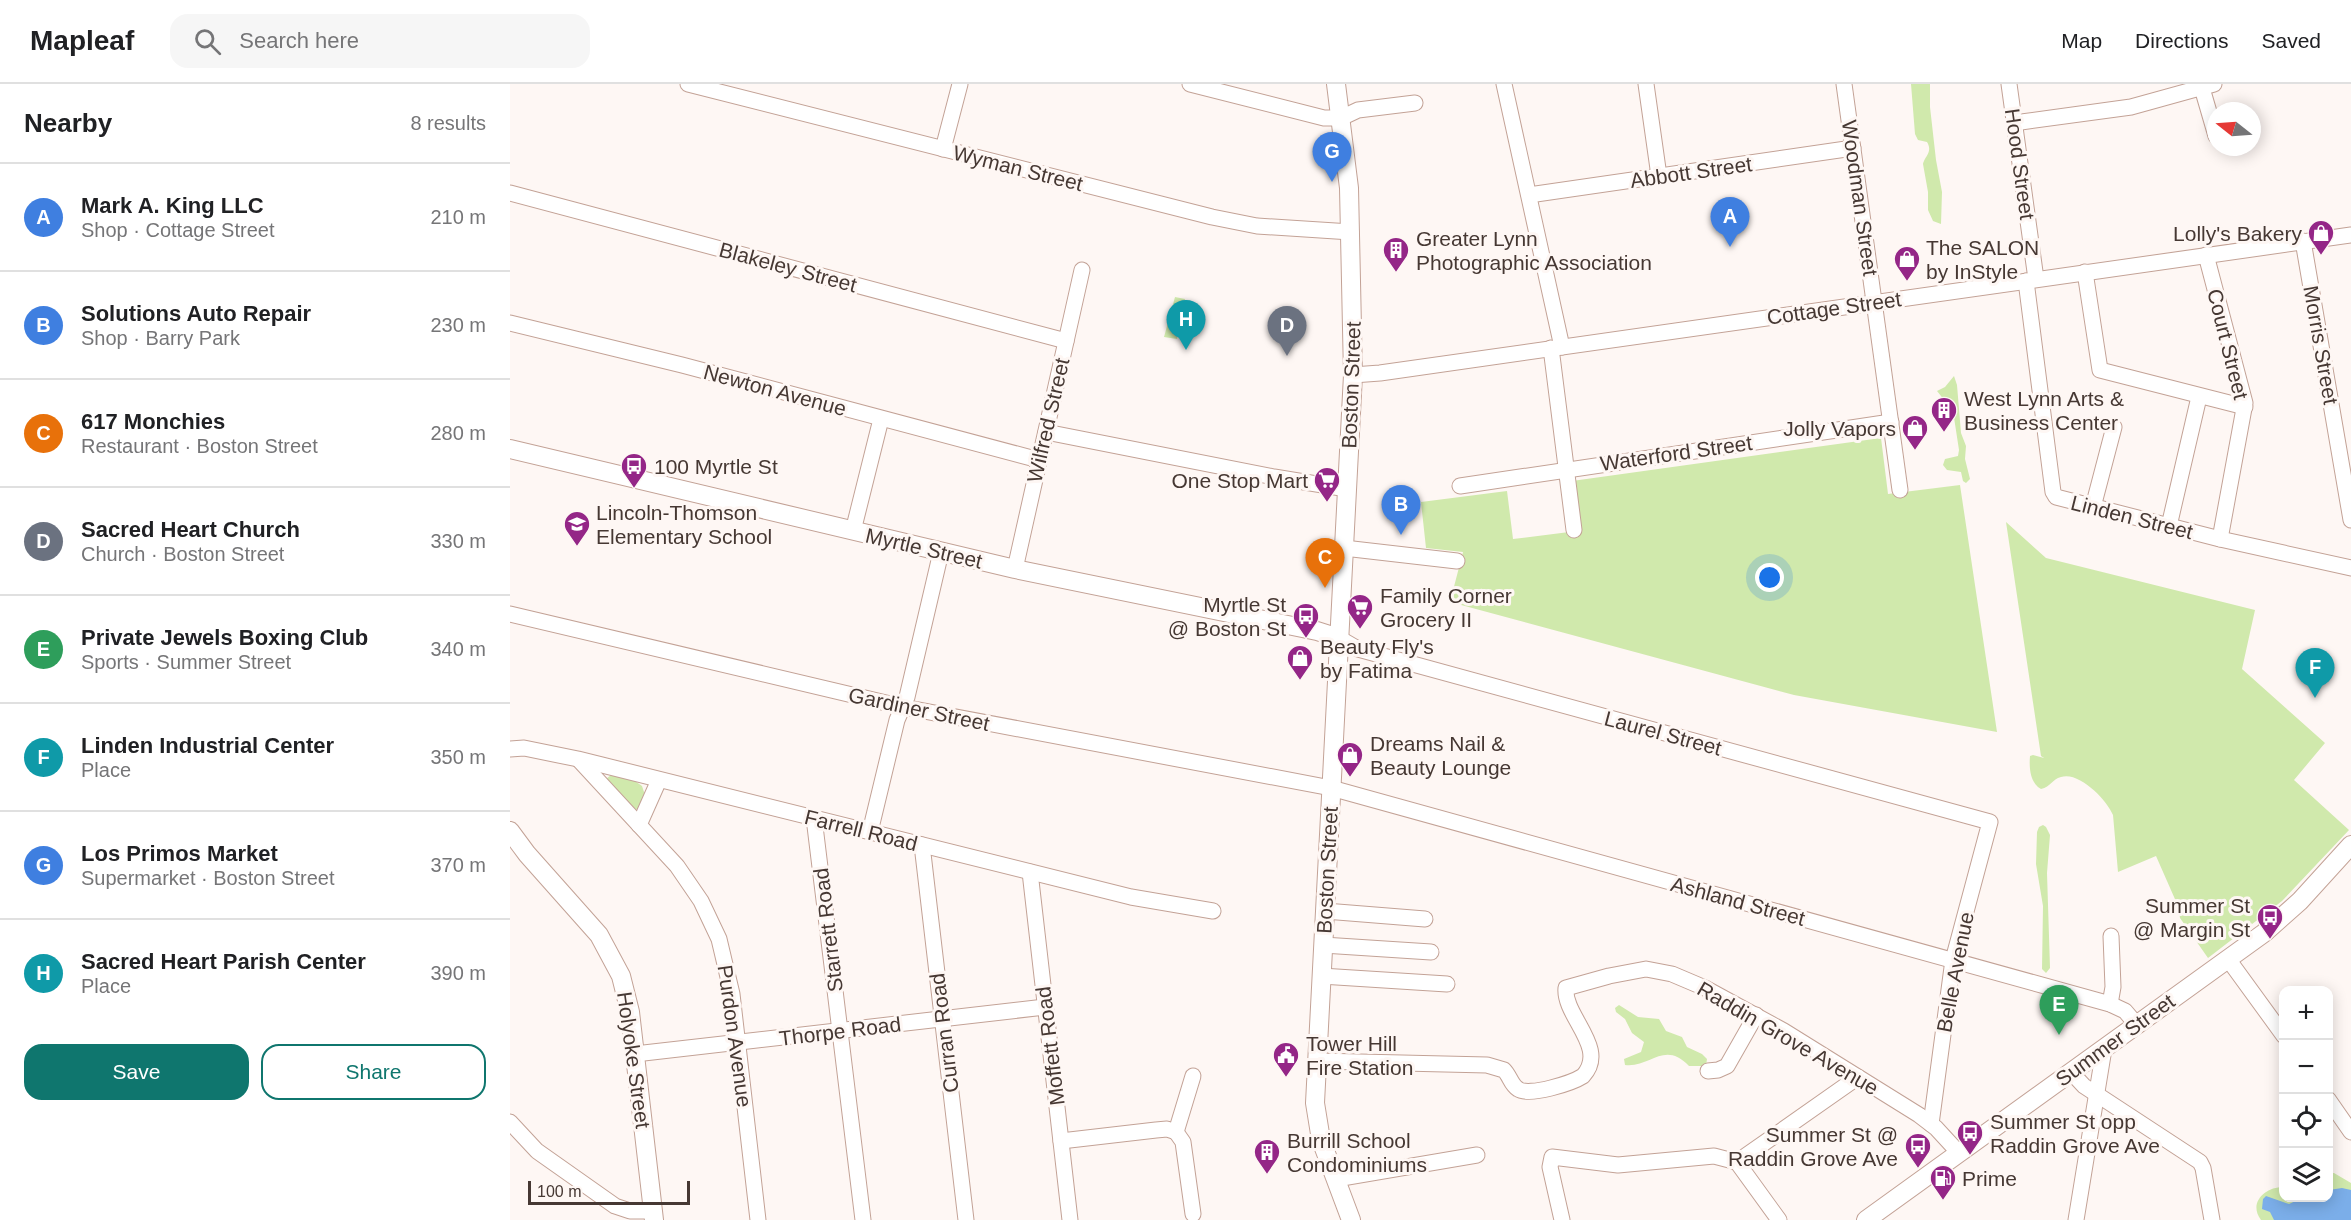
<!DOCTYPE html>
<html lang="en">
<head>
<meta charset="utf-8">
<style>
  body { margin:0; font-family:Arial,sans-serif; background:#f6f6f6; color:#202124 }
  .controls { position:absolute; right:18px; bottom:18px; display:grid; overflow:hidden; border-radius:12px; box-shadow:0 3px 15px #0003 }
  .controls button { width:54px; height:54px; display:grid; place-items:center; padding:0; border:0; border-bottom:2px solid #e0e0e0; background:#fff; color:#202124; font:30px sans-serif }
  .compass { position:absolute; left:1697px; top:18px; width:54px; height:54px; border-radius:50%; background:#fff; box-shadow:0 3px 15px #0003; rotate:287deg }
  .scale { position:absolute; left:18px; bottom:15px; width:162px; box-sizing:border-box; padding-left:6px; border:3px solid #463833; border-top:0; font-size:16px; line-height:21px; white-space:nowrap; color:#463833; -webkit-text-stroke:4px #fef7f4; paint-order:stroke }
  .you { position:absolute; left:1260px; top:494px; width:21px; height:21px; margin:-15px; border:4px solid #fff; border-radius:50%; background:#1a73e8; box-shadow:0 0 0 9px #1a73e833 }
  .badge { display:grid; place-items:center; width:39px; height:39px; border-radius:50%; background:#0f766e; color:#fff; font-size:20px; font-weight:700 }
  .pin { position:absolute; translate:-50% -50px; filter:drop-shadow(0 2px 3px #0008) }
  .pin::after { content:''; position:absolute; top:32px; width:21px; height:18px; background:inherit; clip-path:polygon(0 0,100% 0,50% 100%) }
  .list { margin:0; padding:0; list-style:none }
  h2 { display:flex; justify-content:space-between; align-items:center; height:78px; margin:0; padding:0 24px; font-size:26px }
  h2 small { font-size:20px; font-weight:400; color:#757577 }
  .list li { display:grid; grid-template-columns:39px 1fr auto; gap:18px; align-items:center; box-sizing:border-box; height:108px; padding:0 24px; border-top:2px solid #e0e0e0 }
  .list b { display:block; font-size:22px; white-space:nowrap }
  .list p { margin:0; font-size:20px; white-space:nowrap; color:#757577 }
  .list em { font-size:20px; font-style:normal; color:#757577 }
  .actions { display:flex; gap:12px; padding:18px 24px }
  .actions a { flex:1; padding:14px 0; border:2px solid #0f766e; border-radius:18px; text-align:center; font-size:21px; color:#0f766e }
  .actions .main { background:#0f766e; color:#fff }
  .icon { flex:none; width:33px; height:33px; fill:none; stroke:currentColor; stroke-width:2; stroke-linecap:round; stroke-linejoin:round }
  .map { position:relative; flex:none; width:1841px; height:1136px; overflow:hidden }
  header { display:flex; align-items:center; gap:36px; box-sizing:border-box; height:84px; padding:0 30px; background:#fff; border-bottom:2px solid #e0e0e0 }
  header strong { font-size:28px }
  nav { display:flex; gap:33px; margin-inline-start:auto; font-size:21px }
  .search { width:420px; height:54px; background:#f6f6f6; display:flex; align-items:center; gap:15px; box-sizing:border-box; padding:0 21px; border-radius:18px; color:#757577; font-size:22px }
  main { display:flex }
  aside { flex:1; background:#fff }
  .map>svg:first-child { display:block }
  .green { fill:#d0e9ac }
  .water { fill:#7baee9 }
  .lines { fill:none; stroke-linecap:round; stroke-linejoin:round }
  .minor-casing { stroke:#c3a296; stroke-width:17 }
  .major-casing { stroke:#c3a296; stroke-width:20 }
  .minor { stroke:#fff; stroke-width:15 }
  .major { stroke:#fff; stroke-width:18 }
  .labels { text-anchor:middle; dominant-baseline:central; stroke-width:6; stroke-linejoin:round; paint-order:stroke }
  .street-label { font-size:21px; fill:#463833; stroke:#fef7f4 }
  .poi-label { font-size:21px; fill:#463833; stroke:#fef7f4; text-anchor:start }
</style>
</head>
<body>
<header>
<strong>Mapleaf</strong>
<div class="search"><svg class="icon" aria-label="search" viewBox="0 0 24 24"><circle cx="10" cy="10" r="6"/><path d="M15 15l6 6"/></svg>Search here</div>
<nav><a>Map</a><a>Directions</a><a>Saved</a></nav>
</header>
<main>
<aside>
<h2>Nearby<small>8 results</small></h2>
<ul class="list">
<li><span class="badge" style="background:#3f7fe0">A</span><div><b>Mark A. King LLC</b><p>Shop · Cottage Street</p></div><em>210 m</em></li>
<li><span class="badge" style="background:#3f7fe0">B</span><div><b>Solutions Auto Repair</b><p>Shop · Barry Park</p></div><em>230 m</em></li>
<li><span class="badge" style="background:#e8710a">C</span><div><b>617 Monchies</b><p>Restaurant · Boston Street</p></div><em>280 m</em></li>
<li><span class="badge" style="background:#6b7280">D</span><div><b>Sacred Heart Church</b><p>Church · Boston Street</p></div><em>330 m</em></li>
<li><span class="badge" style="background:#2e9e5b">E</span><div><b>Private Jewels Boxing Club</b><p>Sports · Summer Street</p></div><em>340 m</em></li>
<li><span class="badge" style="background:#0f9aa8">F</span><div><b>Linden Industrial Center</b><p>Place</p></div><em>350 m</em></li>
<li><span class="badge" style="background:#3f7fe0">G</span><div><b>Los Primos Market</b><p>Supermarket · Boston Street</p></div><em>370 m</em></li>
<li><span class="badge" style="background:#0f9aa8">H</span><div><b>Sacred Heart Parish Center</b><p>Place</p></div><em>390 m</em></li>
</ul>
<div class="actions"><a class="main">Save</a><a>Share</a></div>
</aside>
<div class="map">
<svg width="1841" height="1136" viewBox="0 0 1841 1136">
  <rect width="100%" height="100%" fill="#fef7f4"/>
  <g class="green">
    <path d="M1401 0H1420V23L1426 76 1432 108 1431 140 1423 137 1418 126V108L1413 80C1415 72 1423 68 1417 58L1408 56 1405 50Z"/>
    <polygon points="665,213 675,215 667,255 654,253"/>
    <polygon points="1444,292 1447,301 1451,349 1456,362 1455,375 1460,395 1456,399 1453,397 1451,388 1437,386 1433,381 1435,375 1448,372 1449,366 1443,327 1427,307 1435,303"/>
    <polygon points="1371,354 1378,410 1450,401 1487,648 1284,611 940,518 953,468 916,464 911,418 997,407 1003,455 1067,447 1062,397"/>
    <path d="M1496 438 1536 474 1745 526 1732 585 1815 659 1784 696 1839 746 1772 817 1698 874 1670 834 1668 822 1646 772 1608 788 1603 731C1597 716 1569 687 1551 693 1542 695 1541 703 1531 705 1520 699 1519 684 1520 672L1523 671 1534 674 1531 672Z"/>
    <polygon points="101,691 125,697 132,702 135,711 128,725 125,726 96,695"/>
    <polygon points="1533,741 1536,743 1540,751 1537,789 1540,884 1536,889 1532,885 1533,822 1526,780 1527,748 1529,743"/>
    <path d="M1109 921 1128 933 1149 935 1156 947 1172 953 1177 963 1192 970 1197 975 1196 982H1179C1154 956 1141 984 1115 981L1114 975 1131 968 1134 958 1122 949 1115 935 1106 928 1105 924Z"/>
    <path d="M1819 1089H1824L1841 1099V1136H1751C1738 1119 1755 1103 1773 1103L1774 1114H1818Z"/>
  </g>
  <polygon class="water" points="1832,1104 1841,1106 1841,1136 1764,1136 1760,1128 1752,1125 1753,1115 1756,1112 1779,1120 1792,1114 1818,1114 1819,1106"/>
  <g class="lines">
    <g class="minor-casing">
      <g id="minor">
        <polyline points="178,0 702,133 747,142 841,148"/>
        <polyline points="680,0 814,34 831,34 848,26 905,19"/>
        <polyline points="994,0 1052,263"/>
        <polyline points="1136,0 1149,92"/>
        <polyline points="1334,0 1390,406"/>
        <polyline points="1499,0 1526,195"/>
        <polyline points="1692,4 1706,52"/>
        <polyline points="1504,39 1621,23 1704,0"/>
        <polyline points="433,65 450,0"/>
        <polyline points="0,109 556,257"/>
        <polyline points="1019,111 1343,64"/>
        <polyline points="1793,157 1841,436"/>
        <polyline points="1696,171 1735,319 1710,455"/>
        <polyline points="1575,188 1590,286 1735,323"/>
        <polyline points="1516,197 1543,408 1546,413 1710,455 1841,484"/>
        <polyline points="0,239 172,281 529,376"/>
        <polyline points="1041,264 1064,446"/>
        <polyline points="843,291 870,289 1841,151"/>
        <polyline points="536,348 764,393 837,405"/>
        <polyline points="950,402 1381,338"/>
        <polyline points="1583,423 1604,343"/>
        <polyline points="1659,442 1689,313"/>
        <polyline points="343,447 371,335"/>
        <polyline points="834,464 947,477"/>
        <polyline points="505,485 572,186"/>
        <polyline points="0,530 393,623 821,704 1600,920 1615,927 1627,941"/>
        <polyline points="829,554 848,565 1480,738 1443,876 1421,1040"/>
        <polyline points="0,665 14,664 68,675 621,813 703,827"/>
        <polyline points="69,676 167,782 191,817 209,855 222,910 248,1136"/>
        <polyline points="304,734 353,1136"/>
        <polyline points="129,741 149,696"/>
        <polyline points="360,748 387,636 397,613 431,468"/>
        <polyline points="412,761 456,1136"/>
        <polyline points="520,788 560,1136"/>
        <polyline points="815,827 915,835"/>
        <polyline points="813,861 921,868"/>
        <polyline points="1718,875 1774,952"/>
        <polyline points="811,892 937,900"/>
        <polyline points="1600,920 1603,903 1601,852"/>
        <polyline points="125,970 535,923"/>
        <path d="M807 977 977 981 994 986C1000 992 1001 1001 1008 1005 1019 1013 1062 999 1073 992 1099 964 1053 932 1056 904L1099 892 1136 885 1162 890 1195 904 1274 947 1409 1031 1426 1044 1449 1069"/>
        <polyline points="1198,987 1208,986 1217,982 1246,931"/>
        <polyline points="1561,988 1574,1002 1690,1078 1693,1084 1702,1136"/>
        <polyline points="1818,1015 1841,1048"/>
        <polyline points="0,1038 27,1067 105,1122 120,1127 143,1127"/>
        <polyline points="666,1048 673,1058 683,1130"/>
        <polyline points="666,1048 683,992"/>
        <polyline points="551,1057 646,1046 657,1045 666,1048"/>
        <polyline points="1227,1078 1348,993"/>
        <polyline points="1227,1078 1269,1136"/>
        <polyline points="826,1095 967,1071"/>
        <polyline points="1052,1136 1040,1083 1042,1073 1108,1081 1204,1072 1227,1078"/>
        <polyline points="1566,1136 1594,965"/>
      </g>
    </g>
    <g class="major-casing">
      <g id="major">
        <polyline points="826,0 839,104 843,291 805,1019 811,1056 841,1136"/>
        <polyline points="0,365 505,485 807,547 829,554"/>
        <polyline points="0,747 17,770 89,851 111,892 120,928 144,1136"/>
        <polyline points="1356,1136 1754,849 1790,817 1841,761"/>
      </g>
    </g>
    <use href="#minor" class="minor"/>
    <use href="#major" class="major"/>
  </g>
  <defs>
    <g id="shop-pin" transform="scale(1.35)"><path d="M0 17L-7.5 6A9.5 9.5 0 1 1 7.5 6Z" fill="#942687" stroke="#fef7f4"/><path d="M-5-2.5h2.3a2.7 3.5 0 0 1 5.4 0H5L5.5 6h-11ZM-1.5-2.5h3a1.5 2.3 0 0 0-3 0Z" fill="#fff"/></g>
    <g id="building-pin" transform="scale(1.35)"><path d="M0 17L-7.5 6A9.5 9.5 0 1 1 7.5 6Z" fill="#942687" stroke="#fef7f4"/><path d="M-4-6H4V6H1V3H-1V6H-4ZM-2.5-4.3h1.7v1.8h-1.7ZM.8-4.3h1.7v1.8H.8ZM-2.5-1h1.7V.8h-1.7ZM.8-1h1.7V.8H.8Z" fill="#fff"/></g>
    <g id="bus-pin" transform="scale(1.35)"><path d="M0 17L-7.5 6A9.5 9.5 0 1 1 7.5 6Z" fill="#942687" stroke="#fef7f4"/><path d="M-5-6H5V4H4V6H2V4H-2V6H-4V4H-5ZM-3.5-4V0h7V-4ZM-3.5 1.2v1.5H-2V1.2ZM2 1.2v1.5H3.5V1.2Z" fill="#fff"/></g>
    <g id="supermarket-pin" transform="scale(1.35)"><path d="M0 17L-7.5 6A9.5 9.5 0 1 1 7.5 6Z" fill="#942687" stroke="#fef7f4"/><path d="M-6-5.5h2.5l.6 2H6L4.5 2H-2.5L-4.4-4H-6ZM-1.5 3.2a1.3 1.3 0 1 0 .1 0ZM3 3.2a1.3 1.3 0 1 0 .1 0Z" fill="#fff"/></g>
    <g id="school-pin" transform="scale(1.35)"><path d="M0 17L-7.5 6A9.5 9.5 0 1 1 7.5 6Z" fill="#942687" stroke="#fef7f4"/><path d="M0-5L7-2L0 1L-7-2ZM-4 1L0 2.5L4 1V4Q0 6-4 4Z" fill="#fff"/></g>
    <g id="civic-pin" transform="scale(1.35)"><path d="M0 17L-7.5 6A9.5 9.5 0 1 1 7.5 6Z" fill="#942687" stroke="#fef7f4"/><path d="M-.6-6.5H3V-4.5H.6V-3L4-1V1h2V6H-6V1h2V-1L-.6-3ZM-1.2 2.5V6h2.4V2.5Z" fill="#fff"/></g>
    <g id="fuel-pin" transform="scale(1.35)"><path d="M0 17L-7.5 6A9.5 9.5 0 1 1 7.5 6Z" fill="#942687" stroke="#fef7f4"/><path d="M-5.5-6h7V0h2V4h1.3V-2.5L3-4.5l.8-.8L6-3V5H2.5V1h-1V6h-7ZM-4.2-4.7v3.2H.2V-4.7Z" fill="#fff"/></g>
  </defs>
  <g fill-rule="evenodd">
    <use href="#shop-pin" x="1811" y="149"/>
    <use href="#building-pin" x="886" y="166"/>
    <use href="#shop-pin" x="1397" y="175"/>
    <use href="#building-pin" x="1434" y="326"/>
    <use href="#shop-pin" x="1405" y="344"/>
    <use href="#bus-pin" x="124" y="382"/>
    <use href="#supermarket-pin" x="817" y="396"/>
    <use href="#school-pin" x="67" y="440"/>
    <use href="#supermarket-pin" x="850" y="523"/>
    <use href="#bus-pin" x="796" y="532"/>
    <use href="#shop-pin" x="790" y="574"/>
    <use href="#shop-pin" x="840" y="671"/>
    <use href="#bus-pin" x="1760" y="833"/>
    <use href="#civic-pin" x="776" y="971"/>
    <use href="#bus-pin" x="1460" y="1049"/>
    <use href="#bus-pin" x="1408" y="1062"/>
    <use href="#building-pin" x="757" y="1068"/>
    <use href="#fuel-pin" x="1433" y="1094"/>
  </g>
  <g class="labels">
    <g class="street-label">
      <text transform="translate(1510 80) rotate(82)">Hood Street</text>
      <text transform="translate(508 84) rotate(14)">Wyman Street</text>
      <text transform="translate(1181 88) rotate(-8)">Abbott Street</text>
      <text transform="translate(1350 114) rotate(82)">Woodman Street</text>
      <text transform="translate(278 183) rotate(15)">Blakeley Street</text>
      <text transform="translate(1324 224) rotate(-8)">Cottage Street</text>
      <text transform="translate(1718 260) rotate(76)">Court Street</text>
      <text transform="translate(1811 261) rotate(80)">Morris Street</text>
      <text transform="translate(841 301) rotate(-88)">Boston Street</text>
      <text transform="translate(265 306) rotate(15)">Newton Avenue</text>
      <text transform="translate(538 336) rotate(-77)">Wilfred Street</text>
      <text transform="translate(1166 369) rotate(-8)">Waterford Street</text>
      <text transform="translate(1622 433) rotate(14)">Linden Street</text>
      <text transform="translate(414 464) rotate(13)">Myrtle Street</text>
      <text transform="translate(409 625) rotate(12)">Gardiner Street</text>
      <text transform="translate(1153 649) rotate(15)">Laurel Street</text>
      <text transform="translate(351 746) rotate(14)">Farrell Road</text>
      <text transform="translate(817 786) rotate(-87)">Boston Street</text>
      <text transform="translate(1228 817) rotate(15)">Ashland Street</text>
      <text transform="translate(318 846) rotate(-97)">Starrett Road</text>
      <text transform="translate(1445 888) rotate(-79)">Belle Avenue</text>
      <text transform="translate(330 947) rotate(-7)">Thorpe Road</text>
      <text transform="translate(434 949) rotate(-97)">Curran Road</text>
      <text transform="translate(225 952) rotate(82)">Purdon Avenue</text>
      <text transform="translate(1278 954) rotate(30)">Raddin Grove Avenue</text>
      <text transform="translate(1605 956) rotate(-36)">Summer Street</text>
      <text transform="translate(540 962) rotate(-97)">Moffett Road</text>
      <text transform="translate(124 976) rotate(82)">Holyoke Street</text>
    </g>
    <g class="poi-label">
      <text x="1792" y="149" text-anchor="end">Lolly's Bakery</text>
      <text x="906" y="154">Greater Lynn<tspan x="906" dy="24">Photographic Association</tspan></text>
      <text x="1416" y="163">The SALON<tspan x="1416" dy="24">by InStyle</tspan></text>
      <text x="1454" y="314">West Lynn Arts &amp;<tspan x="1454" dy="24">Business Center</tspan></text>
      <text x="1386" y="344" text-anchor="end">Jolly Vapors</text>
      <text x="144" y="382">100 Myrtle St</text>
      <text x="798" y="396" text-anchor="end">One Stop Mart</text>
      <text x="86" y="428">Lincoln-Thomson<tspan x="86" dy="24">Elementary School</tspan></text>
      <text x="870" y="511">Family Corner<tspan x="870" dy="24">Grocery II</tspan></text>
      <text x="776" y="520" text-anchor="end">Myrtle St<tspan x="776" dy="24">@ Boston St</tspan></text>
      <text x="810" y="562">Beauty Fly's<tspan x="810" dy="24">by Fatima</tspan></text>
      <text x="860" y="659">Dreams Nail &amp;<tspan x="860" dy="24">Beauty Lounge</tspan></text>
      <text x="1740" y="821" text-anchor="end">Summer St<tspan x="1740" dy="24">@ Margin St</tspan></text>
      <text x="796" y="959">Tower Hill<tspan x="796" dy="24">Fire Station</tspan></text>
      <text x="1480" y="1037">Summer St opp<tspan x="1480" dy="24">Raddin Grove Ave</tspan></text>
      <text x="1388" y="1050" text-anchor="end">Summer St @<tspan x="1388" dy="24">Raddin Grove Ave</tspan></text>
      <text x="777" y="1056">Burrill School<tspan x="777" dy="24">Condominiums</tspan></text>
      <text x="1452" y="1094">Prime</text>
    </g>
  </g>
</svg>
<div class="controls">
<button>+</button>
<button>−</button>
<button><svg class="icon" aria-label="locate" viewBox="0 0 24 24"><circle cx="12" cy="12" r="6"/><path d="M12 2v4M12 18v4M2 12h4M18 12h4"/></svg></button>
<button><svg class="icon" aria-label="layers" viewBox="0 0 24 24"><path d="M12 4l9 5-9 5-9-5zM3 14l9 5 9-5"/></svg></button>
</div>
<svg class="compass" viewBox="-18 -18 36 36"><path d="M0-13l5 13h-10z" fill="#e53935"/><path d="M0 13l5-13h-10z" fill="#757577"/></svg>
<div class="scale">100 m</div>
<div class="you"></div>
<div class="pin badge" style="left:1220px;top:163px;background:#3f7fe0">A</div>
<div class="pin badge" style="left:891px;top:451px;background:#3f7fe0">B</div>
<div class="pin badge" style="left:815px;top:504px;background:#e8710a">C</div>
<div class="pin badge" style="left:777px;top:272px;background:#6b7280">D</div>
<div class="pin badge" style="left:1549px;top:951px;background:#2e9e5b">E</div>
<div class="pin badge" style="left:1805px;top:614px;background:#0f9aa8">F</div>
<div class="pin badge" style="left:822px;top:98px;background:#3f7fe0">G</div>
<div class="pin badge" style="left:676px;top:266px;background:#0f9aa8">H</div>
</div>
</main>
</body>
</html>
